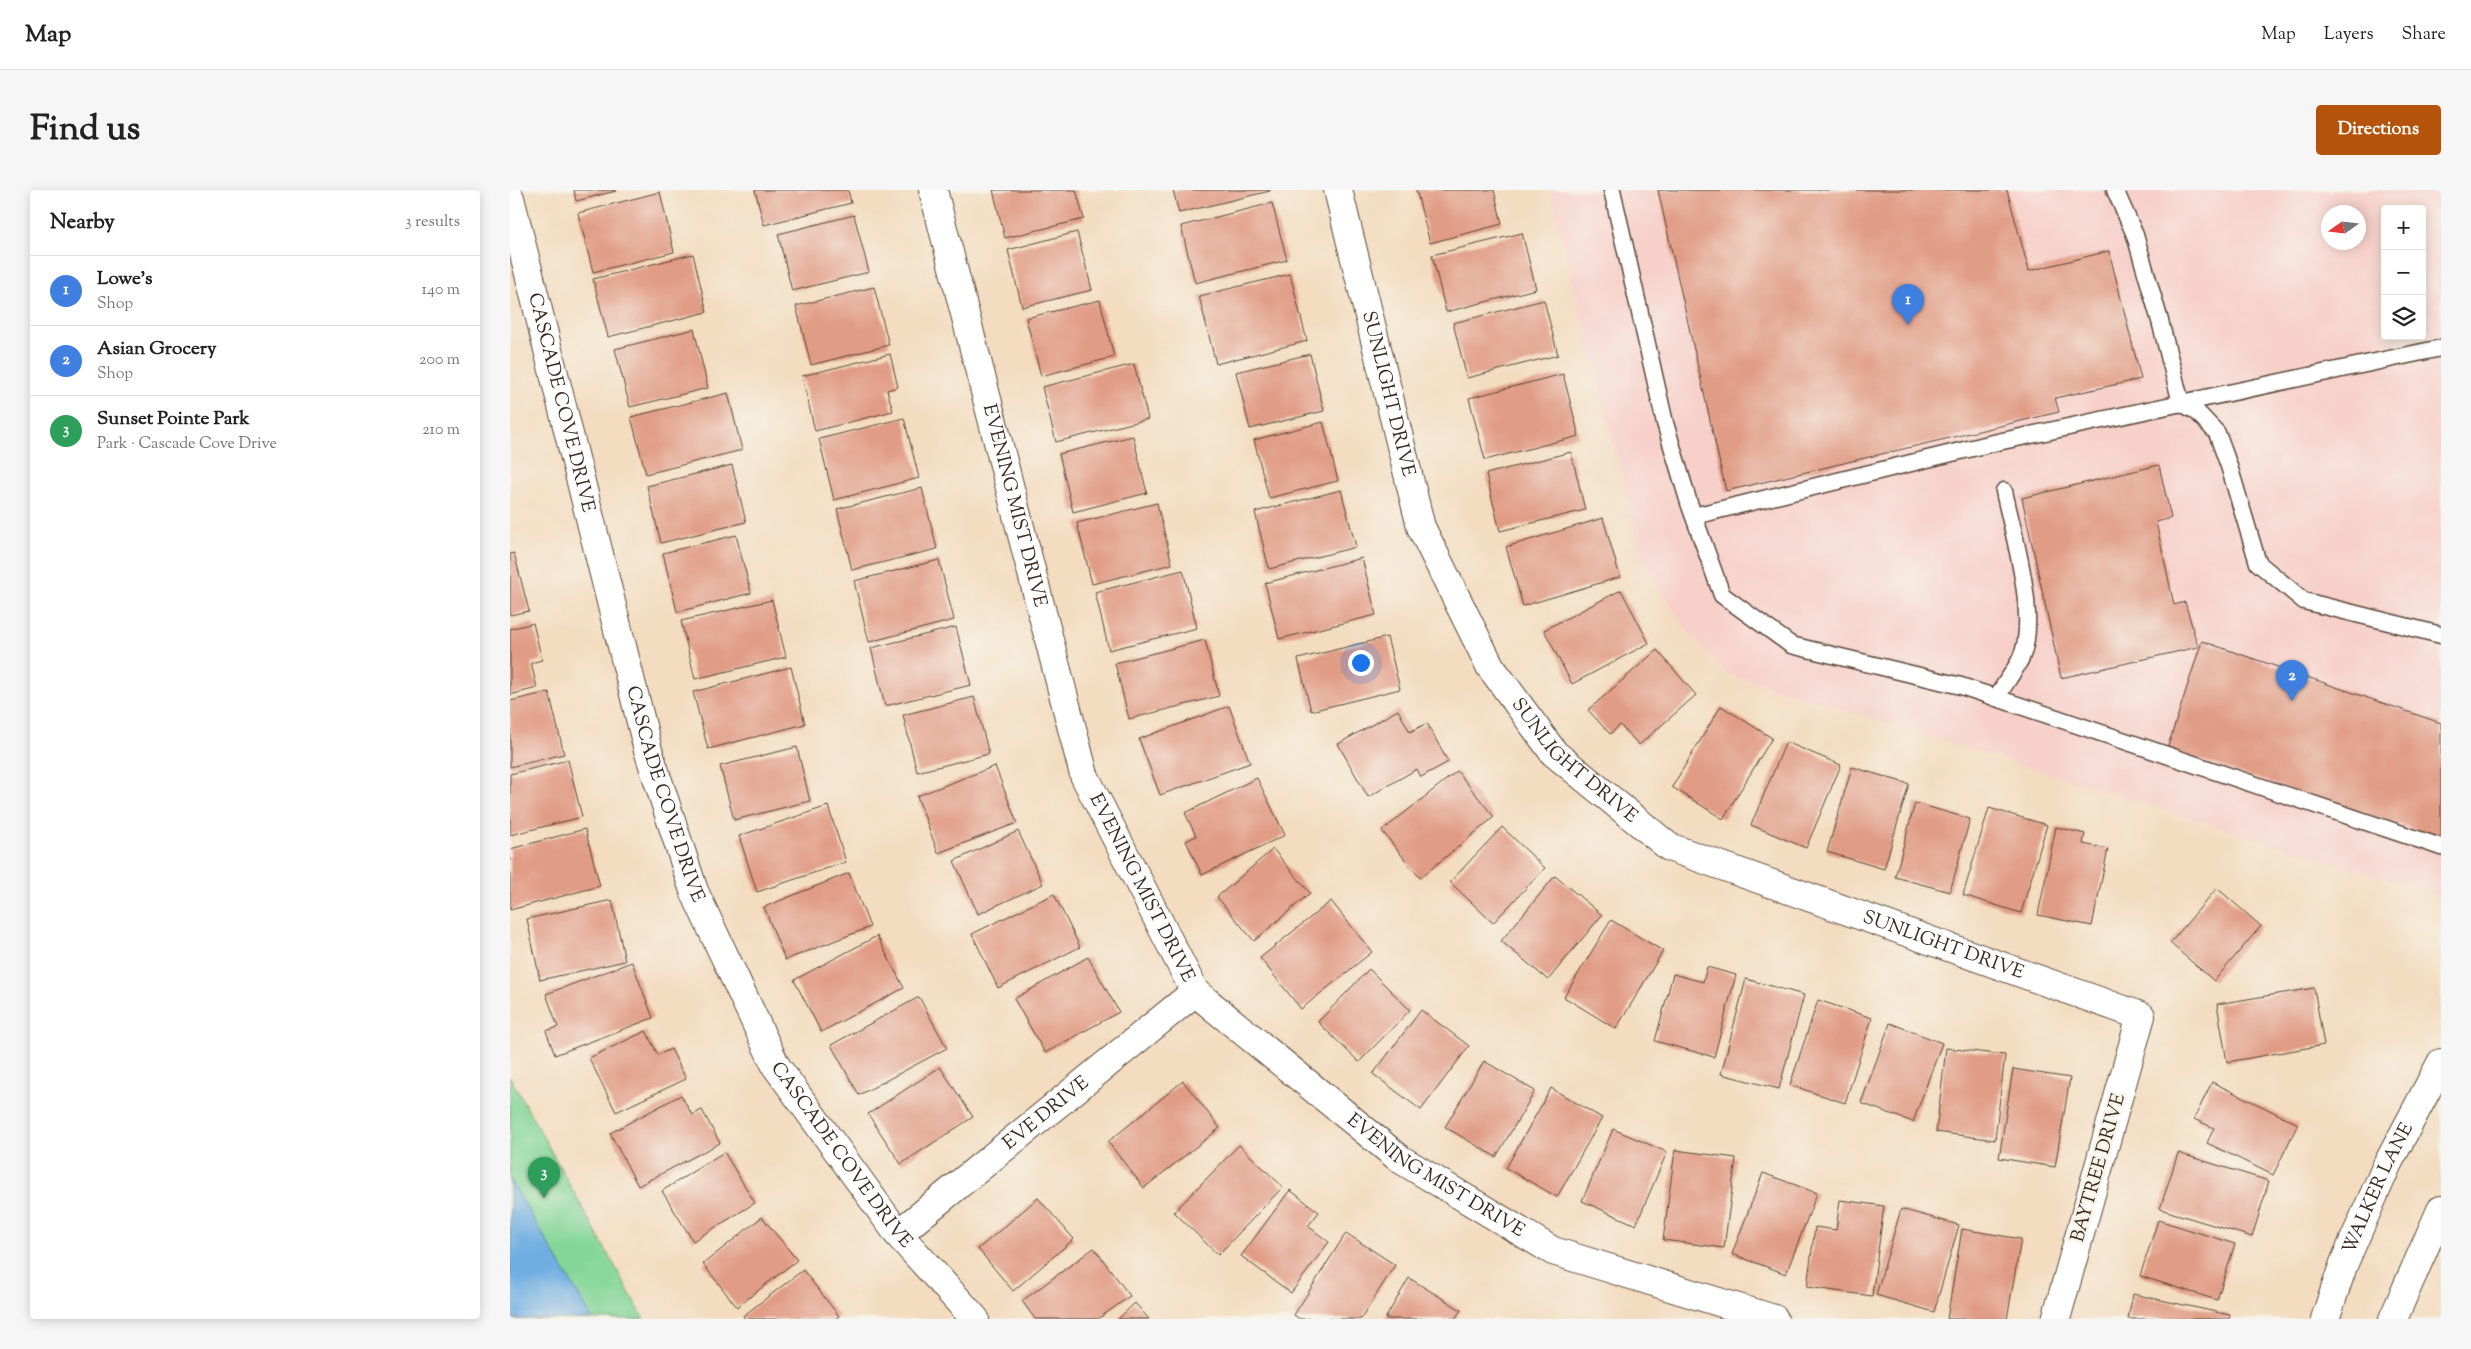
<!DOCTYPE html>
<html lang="en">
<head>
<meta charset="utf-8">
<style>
  body { margin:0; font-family:"Sorts Mill Goudy",serif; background:#f6f6f6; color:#222 }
  .controls { position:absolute; right:15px; top:15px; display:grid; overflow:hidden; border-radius:5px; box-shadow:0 2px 12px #0003 }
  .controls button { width:45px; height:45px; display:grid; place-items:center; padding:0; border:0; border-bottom:1px solid #e0e0e0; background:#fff; color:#222; font:25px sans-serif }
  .compass { position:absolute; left:1811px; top:15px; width:45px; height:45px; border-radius:50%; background:#fff; box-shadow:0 2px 12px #0003; rotate:256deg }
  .you { position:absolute; left:850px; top:472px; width:18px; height:18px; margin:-12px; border:4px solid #fff; border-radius:50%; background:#1a73e8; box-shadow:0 0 0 8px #1a73e833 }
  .badge { display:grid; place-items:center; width:32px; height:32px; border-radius:50%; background:#b45309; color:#fff; font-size:16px; font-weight:700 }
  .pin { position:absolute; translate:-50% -41px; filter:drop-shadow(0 1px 2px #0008) }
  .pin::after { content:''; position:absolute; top:26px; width:18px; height:15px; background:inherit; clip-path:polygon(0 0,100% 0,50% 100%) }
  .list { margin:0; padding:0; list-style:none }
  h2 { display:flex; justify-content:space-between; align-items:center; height:65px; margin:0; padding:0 20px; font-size:21px }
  h2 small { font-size:16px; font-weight:400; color:#767676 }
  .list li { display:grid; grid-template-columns:32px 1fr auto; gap:15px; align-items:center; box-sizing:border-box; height:70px; padding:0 20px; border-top:1px solid #e0e0e0 }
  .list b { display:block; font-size:19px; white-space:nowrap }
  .list p { margin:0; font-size:16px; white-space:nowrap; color:#767676 }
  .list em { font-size:16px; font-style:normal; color:#767676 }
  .icon { flex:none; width:28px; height:28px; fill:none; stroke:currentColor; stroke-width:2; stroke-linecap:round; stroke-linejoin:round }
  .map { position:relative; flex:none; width:1931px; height:1129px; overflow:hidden; border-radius:5px }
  header { display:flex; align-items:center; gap:30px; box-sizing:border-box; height:70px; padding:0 25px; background:#fff; border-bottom:1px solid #e0e0e0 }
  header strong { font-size:24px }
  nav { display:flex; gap:28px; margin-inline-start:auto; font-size:18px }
  .intro { display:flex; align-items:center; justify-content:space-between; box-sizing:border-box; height:120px; padding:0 30px }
  h1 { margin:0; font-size:35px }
  .button { padding:12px 22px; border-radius:5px; background:#b45309; color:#fff; font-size:18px; font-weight:700 }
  main { display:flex; gap:30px; padding:0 30px }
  aside { flex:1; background:#fff; border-radius:5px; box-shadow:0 2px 12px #0003 }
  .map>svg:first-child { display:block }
  .built { fill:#f7d0ca; fill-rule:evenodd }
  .green { fill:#83d698; stroke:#5f805b }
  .water { fill:#6faee2; stroke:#556c80 }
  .building { fill:#e19c86 }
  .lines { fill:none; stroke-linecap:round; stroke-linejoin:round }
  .service-casing { stroke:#574536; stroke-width:19 }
  .minor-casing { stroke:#574536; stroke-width:30 }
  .tertiary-casing { stroke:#574536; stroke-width:30 }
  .service { stroke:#fff; stroke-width:16 }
  .minor { stroke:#fff; stroke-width:28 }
  .tertiary { stroke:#fff; stroke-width:28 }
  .labels { text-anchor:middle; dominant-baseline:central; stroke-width:5; stroke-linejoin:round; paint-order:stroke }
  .street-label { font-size:19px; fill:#3b2a1e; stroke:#f7f3e8 }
</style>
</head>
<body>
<header>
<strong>Map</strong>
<nav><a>Map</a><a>Layers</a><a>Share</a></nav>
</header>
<div class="intro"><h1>Find us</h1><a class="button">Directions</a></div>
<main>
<aside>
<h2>Nearby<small>3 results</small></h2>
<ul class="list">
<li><span class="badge" style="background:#3f7fe0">1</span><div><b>Lowe's</b><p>Shop</p></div><em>140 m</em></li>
<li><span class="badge" style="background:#3f7fe0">2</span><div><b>Asian Grocery</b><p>Shop</p></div><em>200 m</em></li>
<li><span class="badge" style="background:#2e9e5b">3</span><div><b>Sunset Pointe Park</b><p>Park · Cascade Cove Drive</p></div><em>210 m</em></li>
</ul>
</aside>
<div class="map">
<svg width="1931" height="1129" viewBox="0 0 1931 1129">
  <rect width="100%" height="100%" fill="#f7f3e8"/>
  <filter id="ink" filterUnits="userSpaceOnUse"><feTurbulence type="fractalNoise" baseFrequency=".02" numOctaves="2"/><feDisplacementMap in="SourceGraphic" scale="10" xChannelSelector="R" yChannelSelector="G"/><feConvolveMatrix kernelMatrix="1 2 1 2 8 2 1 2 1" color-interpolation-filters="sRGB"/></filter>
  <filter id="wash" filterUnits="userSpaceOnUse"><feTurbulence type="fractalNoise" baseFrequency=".0096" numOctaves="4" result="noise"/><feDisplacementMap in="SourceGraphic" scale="20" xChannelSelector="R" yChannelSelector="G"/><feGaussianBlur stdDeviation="1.12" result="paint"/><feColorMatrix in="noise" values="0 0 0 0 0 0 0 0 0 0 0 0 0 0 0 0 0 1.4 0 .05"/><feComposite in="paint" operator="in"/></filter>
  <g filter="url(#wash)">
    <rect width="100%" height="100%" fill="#f3dcbf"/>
    <path class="built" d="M1040 0H1931V706L1217 483 1175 438 1132 368ZM1875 19H1912V146H1875ZM1818 22H1848V52H1818Z"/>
    <polygon class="green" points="0,887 134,1129 0,1129"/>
    <polygon class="water" points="0,989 83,1129 0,1129"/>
    <g id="blocks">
      <g class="building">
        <polygon points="64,0 106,0 106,1 66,11"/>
        <polygon points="245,0 338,0 341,13 254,35"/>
        <polygon points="483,0 566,0 574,29 495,48"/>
        <polygon points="663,0 760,0 760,1 669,23"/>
        <polygon points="906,0 984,0 992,34 920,53"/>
        <polygon points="1148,0 1497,0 1519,81 1599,61 1631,189 1545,208 1549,222 1216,301"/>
        <polygon points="150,2 164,62 83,82 68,23"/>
        <polygon points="762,13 777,70 685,93 671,36"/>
        <polygon points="344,25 359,82 282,101 268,44"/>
        <polygon points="567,42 582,100 512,117 498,60"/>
        <polygon points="1012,43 1026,99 936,122 922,65"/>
        <polygon points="183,64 197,122 98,147 83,89"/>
        <polygon points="780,84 797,151 706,174 689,106"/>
        <polygon points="364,97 379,155 301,175 286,116"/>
        <polygon points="590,110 604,167 531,186 516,128"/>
        <polygon points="1034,110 1048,165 957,188 943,133"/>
        <polygon points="184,139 198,198 120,217 105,159"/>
        <polygon points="380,164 388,197 377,200 383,221 305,241 292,186"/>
        <polygon points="800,164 814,221 740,239 726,182"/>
        <polygon points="624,174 638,229 546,252 532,197"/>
        <polygon points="1053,184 1069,246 975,270 959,208"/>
        <polygon points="218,203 232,260 136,284 121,227"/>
        <polygon points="394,228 409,288 324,310 309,249"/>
        <polygon points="813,232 828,291 759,308 744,250"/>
        <polygon points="623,246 637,303 563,322 549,264"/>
        <polygon points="1061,262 1075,320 990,341 976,284"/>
        <polygon points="222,275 236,332 151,353 137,296"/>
        <polygon points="1649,275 1661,328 1646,332 1664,415 1675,412 1688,457 1551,488 1512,308"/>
        <polygon points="412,298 427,359 342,380 327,319"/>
        <polygon points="831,300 846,357 759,379 745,322"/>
        <polygon points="647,313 662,374 582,394 567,333"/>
        <polygon points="1093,328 1110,387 1013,416 996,357"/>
        <polygon points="226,345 241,403 167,422 153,363"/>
        <polygon points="4,363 19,421 0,425 0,364"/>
        <polygon points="852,368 866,425 769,449 755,393"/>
        <polygon points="429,370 444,430 359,452 344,391"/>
        <polygon points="673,380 687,438 599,460 585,402"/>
        <polygon points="1111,400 1139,453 1062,494 1034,440"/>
        <polygon points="262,410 276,467 185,489 171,431"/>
        <polygon points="23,433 32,470 21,473 27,498 0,505 0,439"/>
        <polygon points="446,437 461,495 375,516 361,458"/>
        <polygon points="877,447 890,499 801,521 788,469"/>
        <polygon points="695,450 709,506 619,529 605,473"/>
        <polygon points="1692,451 1931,533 1931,648 1657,559"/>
        <polygon points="1147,460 1186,505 1129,555 1110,535 1100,544 1078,520"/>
        <polygon points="281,477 295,534 198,559 183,502"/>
        <polygon points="39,502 54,564 0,577 0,511"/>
        <polygon points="464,507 479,564 407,582 393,525"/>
        <polygon points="719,516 740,573 650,605 629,549"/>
        <polygon points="1211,516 1262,548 1213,629 1162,597"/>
        <polygon points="888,520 900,542 917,533 938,572 911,587 907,579 858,607 828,554"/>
        <polygon points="1276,552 1331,575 1296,658 1241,635"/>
        <polygon points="287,557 300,611 224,630 210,576"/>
        <polygon points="58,570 72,627 0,645 0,584"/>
        <polygon points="485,576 507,633 428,663 407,606"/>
        <polygon points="1342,577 1399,594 1374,679 1317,662"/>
        <polygon points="947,581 984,627 910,688 872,641"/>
        <polygon points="747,588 775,645 692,685 676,651 686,646 675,623"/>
        <polygon points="1405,613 1460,629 1440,702 1385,687"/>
        <polygon points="318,616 336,672 247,702 229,646"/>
        <polygon points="1479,618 1537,635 1511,723 1453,705"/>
        <polygon points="992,637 1035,678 983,733 940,692"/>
        <polygon points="1546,637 1575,644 1573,654 1598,659 1582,736 1528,725"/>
        <polygon points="75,639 90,696 0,720 0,659"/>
        <polygon points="508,641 533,694 468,724 444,671"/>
        <polygon points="763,659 800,703 744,751 707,707"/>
        <polygon points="339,683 360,737 275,770 254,717"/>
        <polygon points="1045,686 1092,725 1038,790 991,751"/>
        <polygon points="1707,698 1751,736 1704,791 1660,753"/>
        <polygon points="544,704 570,757 488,798 462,744"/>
        <polygon points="102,710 115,771 30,790 17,729"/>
        <polygon points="821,711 862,762 791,819 750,768"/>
        <polygon points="1101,730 1153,761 1106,839 1054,807"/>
        <polygon points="367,746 394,798 311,842 284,790"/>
        <polygon points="578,767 609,822 535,863 504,809"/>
        <polygon points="122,772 143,828 45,865 36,841 48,837 36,804"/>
        <polygon points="1197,777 1226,785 1204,867 1145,851 1163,784 1193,792"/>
        <polygon points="859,779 900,820 849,872 808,832"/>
        <polygon points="1236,789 1294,805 1269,899 1211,884"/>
        <polygon points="1804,798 1814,855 1717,872 1707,814"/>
        <polygon points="409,807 437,858 349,905 321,855"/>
        <polygon points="1308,810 1362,828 1335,913 1280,895"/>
        <polygon points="911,820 959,856 911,920 863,884"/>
        <polygon points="1380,833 1432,853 1403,932 1351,913"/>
        <polygon points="136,841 148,865 161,859 176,889 106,922 79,868"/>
        <polygon points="1436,858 1495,865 1485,950 1426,942"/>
        <polygon points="974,871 1025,901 986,967 935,937"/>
        <polygon points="430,877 463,927 391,974 358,924"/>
        <polygon points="1503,879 1560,888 1545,977 1489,968"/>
        <polygon points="673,891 710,938 634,998 598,952"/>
        <polygon points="1702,892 1788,934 1763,985 1697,953 1704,938 1684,929"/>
        <polygon points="1041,898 1092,928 1047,1007 996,978"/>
        <polygon points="171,905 182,925 192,920 210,953 128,996 100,943"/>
        <polygon points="1103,939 1157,962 1126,1035 1072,1011"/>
        <polygon points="729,955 773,997 708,1065 664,1022"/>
        <polygon points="1165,960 1226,968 1214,1058 1153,1050"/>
        <polygon points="214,962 245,1013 183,1051 152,1001"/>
        <polygon points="1668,963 1759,991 1742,1047 1650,1019"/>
        <polygon points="1253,983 1307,1003 1276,1084 1222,1064"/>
        <polygon points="780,1000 809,1022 798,1036 819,1052 781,1103 731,1066"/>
        <polygon points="528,1008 564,1049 503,1101 468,1059"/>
        <polygon points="1330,1010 1374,1016 1362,1106 1297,1097 1305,1037 1326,1040"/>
        <polygon points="1391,1019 1449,1035 1424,1122 1366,1105"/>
        <polygon points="252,1027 287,1070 227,1117 193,1074"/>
        <polygon points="1648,1030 1725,1054 1707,1110 1630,1086"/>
        <polygon points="1452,1039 1511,1049 1497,1129 1437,1129"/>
        <polygon points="836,1043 885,1075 851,1129 790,1129 784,1125"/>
        <polygon points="584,1058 620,1106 588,1129 525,1129 512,1111"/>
        <polygon points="293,1080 329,1126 325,1129 235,1129 233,1126"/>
        <polygon points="899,1088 951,1120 945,1129 875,1129"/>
        <polygon points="1623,1104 1720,1125 1719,1129 1618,1129"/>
        <polygon points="625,1113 639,1129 608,1129"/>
      </g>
    </g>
  </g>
  <g filter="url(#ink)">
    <use href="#blocks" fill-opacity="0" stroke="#574536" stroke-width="1"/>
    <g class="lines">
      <g class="service-casing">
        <g id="service">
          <polyline points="1102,0 1155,233 1179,313 1212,405 1281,455 1451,496 1931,657"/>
          <polyline points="1605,0 1625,45 1650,131 1671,213 1686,221 1707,243 1719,276 1748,373 1794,411 1931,445"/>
          <polyline points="1184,326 1483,253 1931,158"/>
          <path d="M1486 508C1494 495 1504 482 1511 468 1529 428 1503 344 1494 301"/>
        </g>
      </g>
      <g class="minor-casing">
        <g id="minor">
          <path id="s1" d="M423 0 574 585 685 802 890 969 1043 1061 1264 1129"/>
          <path id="s2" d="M828 0 911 337 980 476 1044 563 1159 657 1631 826 1546 1129"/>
          <path id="s3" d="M0 8 138 560 184 701 266 876 388 1044 465 1129"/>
          <path id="s4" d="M388 1044 685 802"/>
        </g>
      </g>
      <g class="tertiary-casing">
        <g id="tertiary">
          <path id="s5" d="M1815 1129 1834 1073 1877 975 1931 873"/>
          <polyline points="1883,1129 1931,1020"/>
        </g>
      </g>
      <use href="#service" class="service"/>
      <use href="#minor" class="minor"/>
      <use href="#tertiary" class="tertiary"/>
    </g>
  </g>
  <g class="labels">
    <g class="street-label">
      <text stroke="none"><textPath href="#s2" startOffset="210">SUNLIGHT DRIVE</textPath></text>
      <text stroke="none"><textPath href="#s3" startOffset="211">CASCADE COVE DRIVE</textPath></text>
      <text stroke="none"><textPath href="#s1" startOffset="326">EVENING MIST DRIVE</textPath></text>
      <text stroke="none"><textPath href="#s2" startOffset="630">SUNLIGHT DRIVE</textPath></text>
      <text stroke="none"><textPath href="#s3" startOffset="616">CASCADE COVE DRIVE</textPath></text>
      <text stroke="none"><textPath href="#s1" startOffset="731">EVENING MIST DRIVE</textPath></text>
      <text stroke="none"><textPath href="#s2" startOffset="1050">SUNLIGHT DRIVE</textPath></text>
      <text stroke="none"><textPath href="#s4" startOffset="191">EVE DRIVE</textPath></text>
      <text stroke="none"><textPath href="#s3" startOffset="1021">CASCADE COVE DRIVE</textPath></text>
      <text transform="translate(1589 978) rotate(-74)">BAYTREE DRIVE</text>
      <text stroke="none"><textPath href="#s1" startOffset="1151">EVENING MIST DRIVE</textPath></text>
      <text stroke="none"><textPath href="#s5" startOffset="141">WALKER LANE</textPath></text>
    </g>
  </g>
</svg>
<div class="controls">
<button>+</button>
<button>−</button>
<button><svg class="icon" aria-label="layers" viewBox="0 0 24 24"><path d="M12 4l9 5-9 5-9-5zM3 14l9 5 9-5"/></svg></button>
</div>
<svg class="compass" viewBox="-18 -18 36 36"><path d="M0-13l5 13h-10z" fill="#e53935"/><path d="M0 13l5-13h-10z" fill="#767676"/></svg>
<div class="you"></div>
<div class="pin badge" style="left:1398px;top:135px;background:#3f7fe0">1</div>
<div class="pin badge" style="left:1782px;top:511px;background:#3f7fe0">2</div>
<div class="pin badge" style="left:34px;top:1008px;background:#2e9e5b">3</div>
</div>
</main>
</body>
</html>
